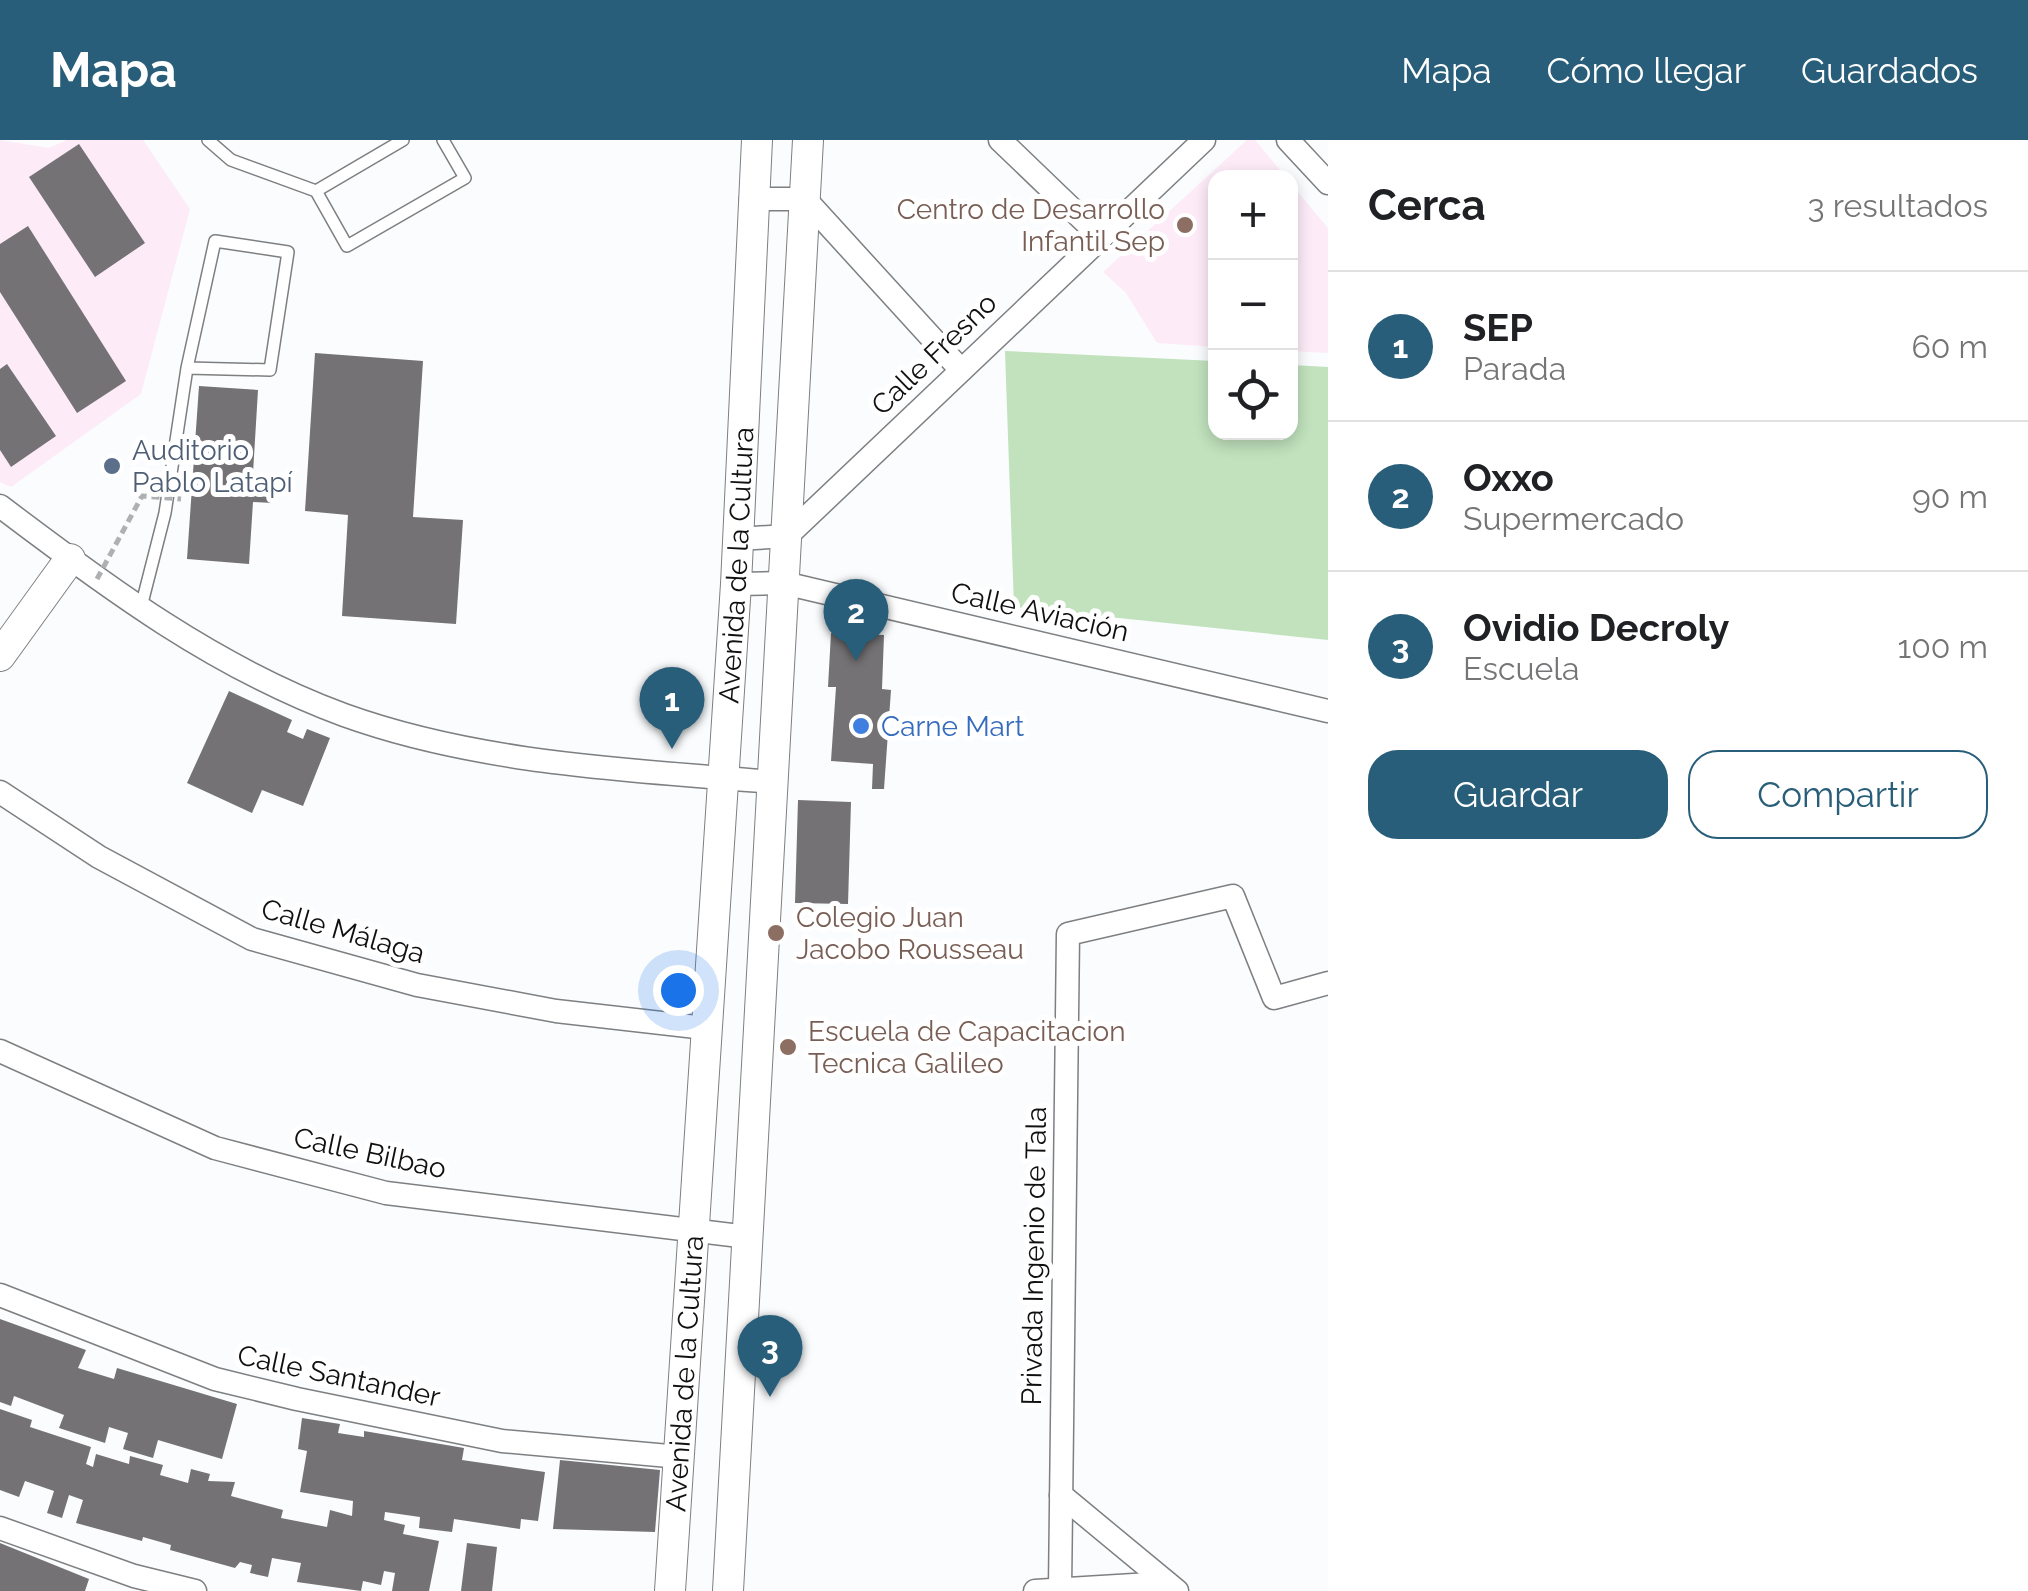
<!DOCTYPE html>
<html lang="es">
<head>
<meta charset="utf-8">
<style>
  body { margin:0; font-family:Raleway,sans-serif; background:#f2f2f2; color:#202124 }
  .controls { position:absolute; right:30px; top:30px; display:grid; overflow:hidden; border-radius:20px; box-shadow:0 5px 15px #0003 }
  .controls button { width:90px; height:90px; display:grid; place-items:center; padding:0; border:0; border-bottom:2px solid #e0e0e0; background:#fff; color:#202124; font:50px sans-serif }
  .you { position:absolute; left:678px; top:850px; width:35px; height:35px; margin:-25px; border:8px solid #fff; border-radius:50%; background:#1a73e8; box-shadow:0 0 0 15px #1a73e833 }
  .badge { display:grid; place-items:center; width:65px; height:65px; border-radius:50%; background:#285e79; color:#fff; font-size:32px; font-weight:700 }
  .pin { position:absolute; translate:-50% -82px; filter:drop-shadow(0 2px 5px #0008) }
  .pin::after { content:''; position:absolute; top:52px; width:35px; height:30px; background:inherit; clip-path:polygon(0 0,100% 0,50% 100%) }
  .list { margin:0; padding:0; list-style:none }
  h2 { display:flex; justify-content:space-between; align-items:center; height:130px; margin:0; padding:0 40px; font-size:42px }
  h2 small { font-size:32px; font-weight:400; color:#757577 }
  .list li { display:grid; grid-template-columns:65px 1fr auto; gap:30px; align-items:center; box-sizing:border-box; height:150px; padding:0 40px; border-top:2px solid #e0e0e0 }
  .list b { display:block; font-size:38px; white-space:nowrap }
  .list p { margin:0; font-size:32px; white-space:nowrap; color:#757577 }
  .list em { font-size:32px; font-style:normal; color:#757577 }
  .actions { display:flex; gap:20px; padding:30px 40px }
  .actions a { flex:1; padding:22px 0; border:2px solid #285e79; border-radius:30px; text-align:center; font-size:35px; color:#285e79 }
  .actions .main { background:#285e79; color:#fff }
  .icon { flex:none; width:55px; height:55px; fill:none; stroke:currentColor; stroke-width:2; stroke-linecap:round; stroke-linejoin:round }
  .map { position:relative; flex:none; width:1328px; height:1451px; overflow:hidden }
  header { display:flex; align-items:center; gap:60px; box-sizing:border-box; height:140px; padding:0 50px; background:#285e79; color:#fff }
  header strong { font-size:48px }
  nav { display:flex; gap:55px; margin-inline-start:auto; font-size:35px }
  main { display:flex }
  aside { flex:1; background:#fff }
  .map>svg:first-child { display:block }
  .education { fill:#fdecf8 }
  .green { fill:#c1e2bd }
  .building { fill:#747274 }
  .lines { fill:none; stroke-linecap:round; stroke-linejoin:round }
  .lane-casing { stroke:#7d7f81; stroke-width:14 }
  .street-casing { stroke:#7d7f81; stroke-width:25 }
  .secondary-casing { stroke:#7d7f81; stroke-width:32 }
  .lane { stroke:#fff; stroke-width:11 }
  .street { stroke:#fff; stroke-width:22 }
  .secondary { stroke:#fff; stroke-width:30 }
  .path-bridge { stroke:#afb0b2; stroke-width:5; stroke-dasharray:8 5; stroke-linecap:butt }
  .education-dot { fill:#8d6e63; stroke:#fff; stroke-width:4 }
  .service-dot { fill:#5c6f8a; stroke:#fff; stroke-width:4 }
  .shop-dot { fill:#3f7fe0; stroke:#fff; stroke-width:4 }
  .labels { text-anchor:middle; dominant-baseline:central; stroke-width:10; stroke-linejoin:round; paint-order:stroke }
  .education-label { font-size:28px; fill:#785e54; stroke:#fff; text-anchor:start }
  .street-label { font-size:28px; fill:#101011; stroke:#fff }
  .service-label { font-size:28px; fill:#4e5e75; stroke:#fff; text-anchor:start }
  .shop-label { font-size:28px; fill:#366cbe; stroke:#fff; text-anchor:start }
</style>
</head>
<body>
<header>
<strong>Mapa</strong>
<nav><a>Mapa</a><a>Cómo llegar</a><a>Guardados</a></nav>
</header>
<main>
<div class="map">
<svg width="1328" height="1451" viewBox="0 0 1328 1451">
  <rect width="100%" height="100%" fill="#fafcfe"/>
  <g class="education">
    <polygon points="0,0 49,8 67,0 143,0 190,69 141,254 11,347 0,342"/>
    <polygon points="1247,0 1255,0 1286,37 1216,38 1215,207 1157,203 1126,153 1103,132"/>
    <polygon points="1290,43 1328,88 1328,213 1291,211"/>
  </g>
  <polygon class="green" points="1005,211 1215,221 1216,292 1290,292 1291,225 1328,227 1328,500 1014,467"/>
  <g class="building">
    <polygon points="79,4 145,103 95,137 29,37"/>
    <polygon points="28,86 126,241 77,273 0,152 0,104"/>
    <polygon points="315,213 423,221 413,377 463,380 456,484 342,476 348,375 305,371"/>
    <polygon points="7,224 56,296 11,327 0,310 0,229"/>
    <polygon points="199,246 258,250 253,333 275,335 273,363 253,362 249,424 187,419"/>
    <polygon points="831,493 884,495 882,549 891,550 884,649 872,649 873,624 831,621 836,547 828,547"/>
    <polygon points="229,551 292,580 287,592 303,599 307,589 330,598 303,666 262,650 252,673 187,643"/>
    <polygon points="798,660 851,662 848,764 795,763"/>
    <polygon points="0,1179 86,1210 78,1228 114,1239 117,1228 237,1264 222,1319 158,1300 153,1318 123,1309 128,1293 109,1287 105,1303 59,1288 64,1275 14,1256 11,1266 0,1262"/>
    <polygon points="0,1269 32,1280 30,1287 91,1307 86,1324 93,1327 96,1314 129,1324 130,1316 163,1325 160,1335 188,1343 191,1329 210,1334 208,1341 235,1342 231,1356 283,1370 281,1378 327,1387 330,1370 352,1376 353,1361 300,1352 307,1311 298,1309 302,1278 340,1284 338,1293 364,1297 364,1291 464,1308 462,1320 545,1332 538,1381 521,1379 520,1389 454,1379 452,1392 419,1388 420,1377 385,1372 384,1380 405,1385 403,1394 439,1401 429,1451 392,1451 395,1433 384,1431 381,1445 363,1441 361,1451 297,1442 301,1423 272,1418 268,1437 250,1433 252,1425 240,1422 235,1428 170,1410 171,1405 143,1397 142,1401 76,1383 83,1360 69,1355 62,1378 47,1373 54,1351 25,1341 19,1357 0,1350"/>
    <polygon points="560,1320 660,1330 655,1392 553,1389"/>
    <polygon points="0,1403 89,1439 85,1451 0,1451"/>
    <polygon points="467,1403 497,1407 492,1451 461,1451"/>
  </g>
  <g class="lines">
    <g class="lane-casing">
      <g id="lane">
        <polyline points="208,0 231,20 316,51 347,106 465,38 443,0"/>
        <polyline points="316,51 403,0"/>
        <polyline points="141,467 165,373 187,228 215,101 288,112 270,230 187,228"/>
      </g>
    </g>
    <g class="street-casing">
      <g id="street">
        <polyline points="1000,0 1101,97"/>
        <polyline points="1288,0 1328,43"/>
        <polyline points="751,59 805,59 961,230"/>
        <path d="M0 366C108 448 216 528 344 575 480 624 631 630 773 642"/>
        <polyline points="737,399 787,396 1204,0"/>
        <polyline points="736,444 784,443 1328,571"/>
        <polyline points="0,652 99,717 252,799 417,845 556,871 705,888"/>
        <polyline points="0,911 215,1008 386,1053 748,1097"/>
        <polyline points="0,1155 215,1239 297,1259 502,1301 680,1317"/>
        <polyline points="1061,1355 1177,1451"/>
        <polyline points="0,1388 134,1436 195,1451"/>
        <polyline points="1060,1449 1068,794 1233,756 1274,858 1328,843"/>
        <polyline points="1035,1451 1167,1443"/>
      </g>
    </g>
    <g class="secondary-casing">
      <g id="secondary">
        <polyline points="0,516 70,419"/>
        <path id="s1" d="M670 1451 736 444 757 0"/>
        <polyline points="728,1451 808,0"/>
      </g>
    </g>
    <use href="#lane" class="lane"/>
    <use href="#street" class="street"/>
    <use href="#secondary" class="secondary"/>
    <polyline class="path-bridge" points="97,439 142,356 181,359"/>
  </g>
  <g class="education-dot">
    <circle cx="1185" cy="85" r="10"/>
    <circle cx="776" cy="793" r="10"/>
    <circle cx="788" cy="907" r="10"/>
  </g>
  <circle class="service-dot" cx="112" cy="326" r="10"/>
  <circle class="shop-dot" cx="861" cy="586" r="10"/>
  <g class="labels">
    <g class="education-label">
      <text x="1165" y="69" text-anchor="end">Centro de Desarrollo<tspan x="1165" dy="32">Infantil Sep</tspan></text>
      <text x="796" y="777">Colegio Juan<tspan x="796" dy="32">Jacobo Rousseau</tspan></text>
      <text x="808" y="891">Escuela de Capacitacion<tspan x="808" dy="32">Tecnica Galileo</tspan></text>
    </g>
    <g class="street-label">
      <text transform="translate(934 214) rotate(-44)">Calle Fresno</text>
      <text stroke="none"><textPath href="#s1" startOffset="1028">Avenida de la Cultura</textPath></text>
      <text transform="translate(1040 472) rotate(13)">Calle Aviación</text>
      <text transform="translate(343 791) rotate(16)">Calle Málaga</text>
      <text transform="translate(370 1013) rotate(12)">Calle Bilbao</text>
      <text transform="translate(1034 1116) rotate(-89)">Privada Ingenio de Tala</text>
      <text stroke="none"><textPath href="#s1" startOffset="218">Avenida de la Cultura</textPath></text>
      <text transform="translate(339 1236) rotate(12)">Calle Santander</text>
    </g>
    <g class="service-label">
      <text x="132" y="310">Auditorio<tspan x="132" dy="32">Pablo Latapí</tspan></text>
    </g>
    <g class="shop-label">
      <text x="881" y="586">Carne Mart</text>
    </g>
  </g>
</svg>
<div class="controls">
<button>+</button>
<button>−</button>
<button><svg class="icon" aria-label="locate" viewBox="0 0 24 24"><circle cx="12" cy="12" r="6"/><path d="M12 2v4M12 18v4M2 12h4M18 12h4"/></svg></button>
</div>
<div class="you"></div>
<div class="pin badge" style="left:672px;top:609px">1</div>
<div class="pin badge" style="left:856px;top:521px">2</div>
<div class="pin badge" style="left:770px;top:1257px">3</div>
</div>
<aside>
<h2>Cerca<small>3 resultados</small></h2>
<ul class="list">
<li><span class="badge">1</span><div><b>SEP</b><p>Parada</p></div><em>60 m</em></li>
<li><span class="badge">2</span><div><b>Oxxo</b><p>Supermercado</p></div><em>90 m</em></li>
<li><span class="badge">3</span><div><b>Ovidio Decroly</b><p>Escuela</p></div><em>100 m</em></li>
</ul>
<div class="actions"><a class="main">Guardar</a><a>Compartir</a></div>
</aside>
</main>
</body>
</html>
